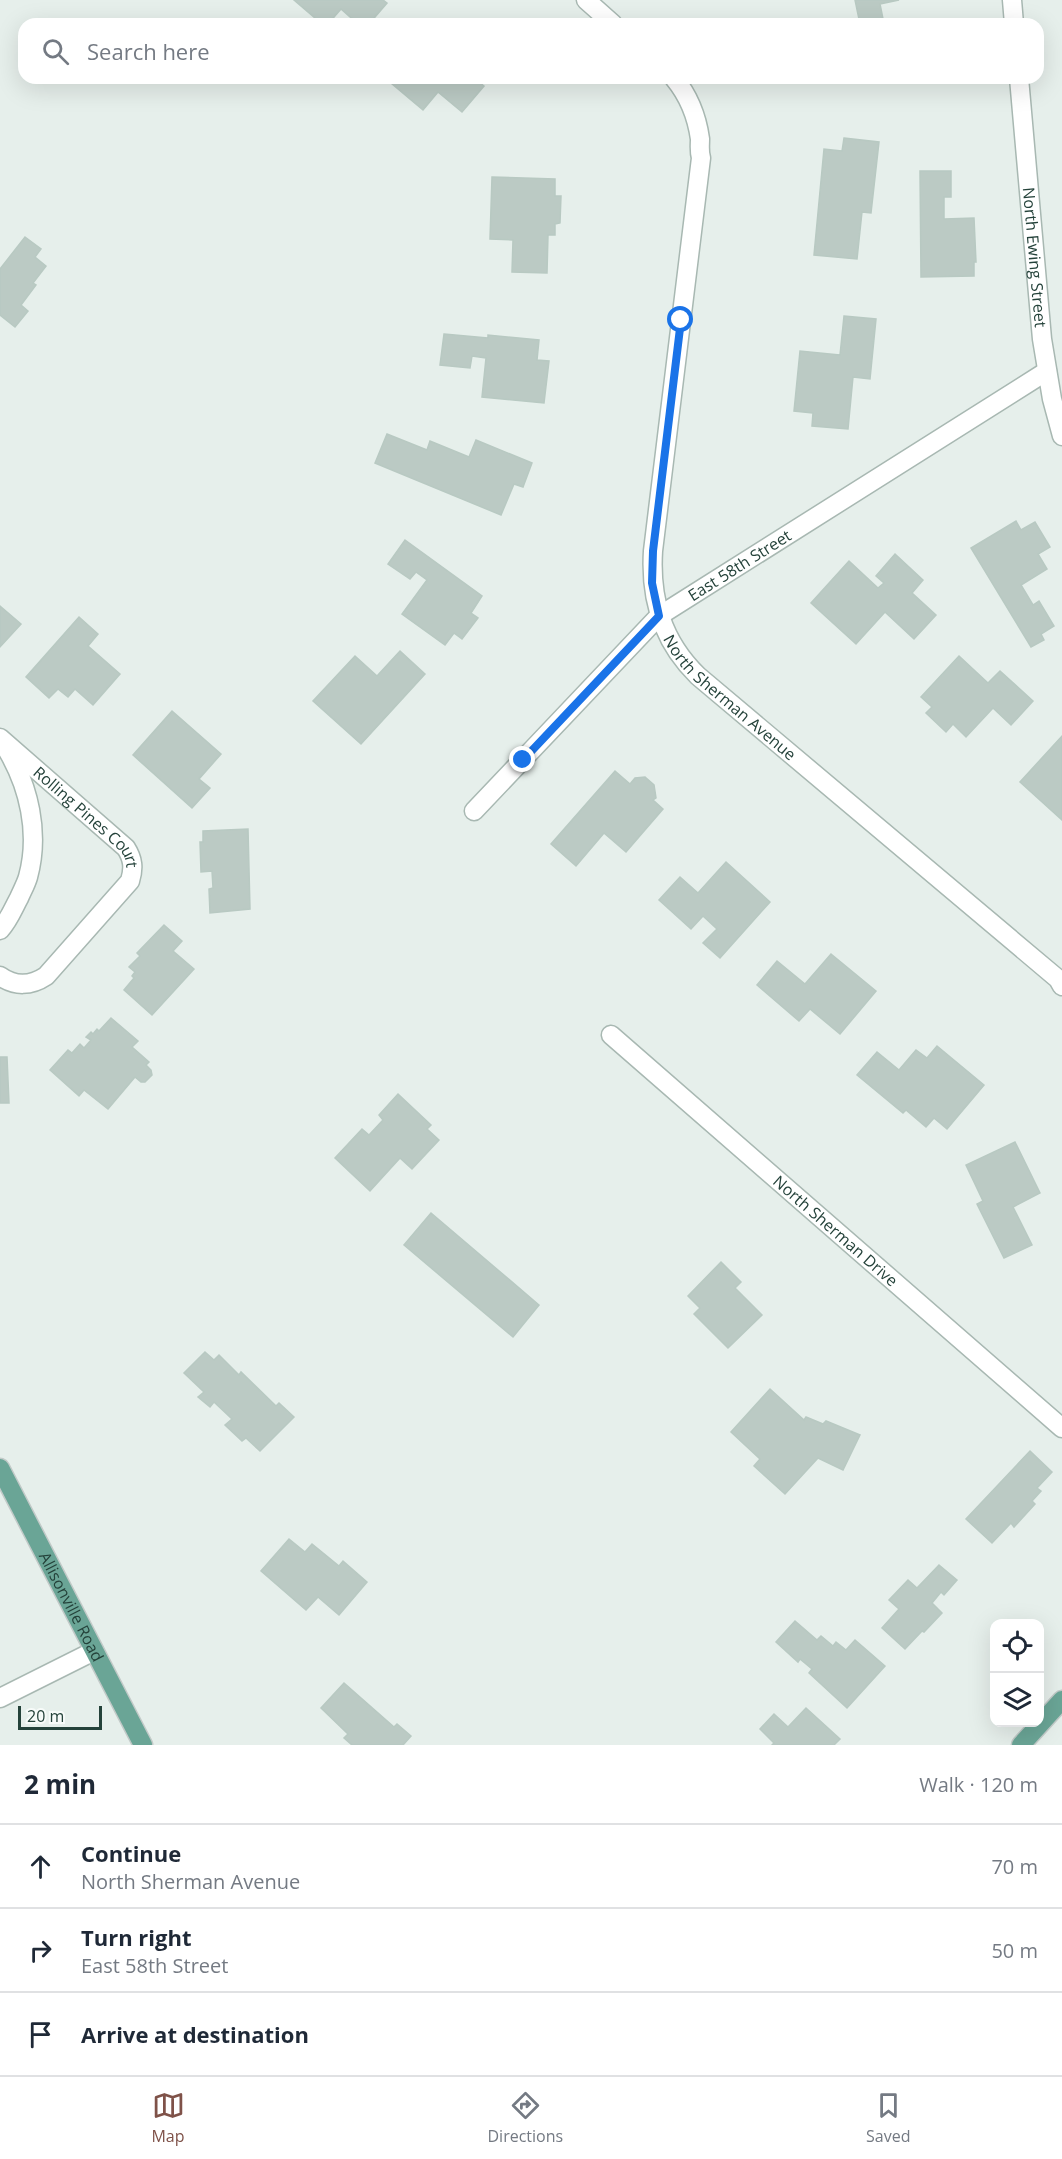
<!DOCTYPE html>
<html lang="en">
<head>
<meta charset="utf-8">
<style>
  body { margin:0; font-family:"Open Sans",sans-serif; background:#f6f6f7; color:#1f2937 }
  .controls { position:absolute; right:18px; bottom:18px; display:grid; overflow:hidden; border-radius:12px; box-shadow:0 6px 24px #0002 }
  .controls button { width:54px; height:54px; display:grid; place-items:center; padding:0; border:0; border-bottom:2px solid #e0e1e3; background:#fff; color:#1f2937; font:30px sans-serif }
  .scale { position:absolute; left:18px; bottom:15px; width:84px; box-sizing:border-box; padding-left:6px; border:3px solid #24423a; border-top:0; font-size:16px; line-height:21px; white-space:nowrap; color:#24423a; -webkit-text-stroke:4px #f7fbf9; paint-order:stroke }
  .stop { position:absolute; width:18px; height:18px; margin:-14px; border:4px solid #1a73e8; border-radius:50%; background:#fff }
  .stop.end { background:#1a73e8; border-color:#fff; box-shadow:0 2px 6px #0008 }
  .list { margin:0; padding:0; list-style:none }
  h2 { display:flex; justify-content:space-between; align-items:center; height:78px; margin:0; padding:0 24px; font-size:26px }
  h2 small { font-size:20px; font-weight:400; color:#747a83 }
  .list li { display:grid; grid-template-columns:39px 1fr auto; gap:18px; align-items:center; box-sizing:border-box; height:84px; padding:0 24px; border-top:2px solid #e0e1e3 }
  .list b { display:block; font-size:22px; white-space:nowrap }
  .list p { margin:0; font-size:20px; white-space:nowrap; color:#747a83 }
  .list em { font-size:20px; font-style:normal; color:#747a83 }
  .icon { flex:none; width:33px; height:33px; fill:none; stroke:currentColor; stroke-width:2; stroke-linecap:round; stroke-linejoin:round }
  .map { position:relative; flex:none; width:1062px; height:1745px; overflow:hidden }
  .search { position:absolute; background:#fff; box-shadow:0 6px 24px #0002; left:18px; right:18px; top:18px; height:66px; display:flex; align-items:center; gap:15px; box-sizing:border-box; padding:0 21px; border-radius:18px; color:#747a83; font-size:22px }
  .sheet { height:330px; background:#fff }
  nav { display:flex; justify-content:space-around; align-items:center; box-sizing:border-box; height:84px; border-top:2px solid #e0e1e3; background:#fff; font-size:16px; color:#747a83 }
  nav a { display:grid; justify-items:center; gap:3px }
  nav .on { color:#7f5249 }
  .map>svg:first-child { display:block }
  .building { fill:#bbcac4; stroke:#b8c9c2; stroke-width:1.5 }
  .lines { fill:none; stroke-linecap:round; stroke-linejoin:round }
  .minor-casing { stroke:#a8b8b2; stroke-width:21 }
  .major-casing { stroke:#c2cac8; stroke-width:21 }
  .minor { stroke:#fff; stroke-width:18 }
  .major { stroke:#6aa596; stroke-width:18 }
  .route { stroke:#1a73e8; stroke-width:8 }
  .labels { text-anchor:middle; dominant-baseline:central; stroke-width:6; stroke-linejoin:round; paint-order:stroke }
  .street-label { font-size:16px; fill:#24423a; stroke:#f7fbf9 }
</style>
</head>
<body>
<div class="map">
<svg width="1062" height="1745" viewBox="0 0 1062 1745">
  <rect width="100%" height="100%" fill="#e6efeb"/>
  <g class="building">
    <polygon points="294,0 383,0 387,3 369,24 358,24 341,9 328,24 322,24"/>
    <polygon points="855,0 899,0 880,4 884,24 891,22 891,24 860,24"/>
    <polygon points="385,78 474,78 484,86 462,112 438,92 423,110"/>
    <polygon points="844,138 879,142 871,213 862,212 857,259 814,255 824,149 842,151"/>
    <polygon points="920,171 951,171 951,197 944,197 944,219 974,218 976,262 974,262 974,276 921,277"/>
    <polygon points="492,177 555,179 555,196 561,196 560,223 555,224 555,235 548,235 547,273 512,272 513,240 490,239"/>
    <polygon points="25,237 41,249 35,257 46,266 33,283 36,285 21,305 28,311 15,327 0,315 0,269"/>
    <polygon points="844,316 876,319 870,379 853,377 848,429 812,426 813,413 794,411 800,351 840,355"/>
    <polygon points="444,334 488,338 488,335 539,340 537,360 549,361 544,403 482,397 486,358 472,356 470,368 440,365"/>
    <polygon points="387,434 427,450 430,441 469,457 476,440 532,463 523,487 514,484 501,515 375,463"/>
    <polygon points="1016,521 1021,530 1035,522 1050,547 1038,554 1047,569 1021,585 1033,605 1039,601 1054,626 1041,634 1044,640 1031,647 971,548"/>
    <polygon points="405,540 482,596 471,613 478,618 462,639 454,633 445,645 402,614 427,580 416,572 410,579 388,564"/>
    <polygon points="895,554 923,580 912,593 936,615 914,639 885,612 856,644 811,603 849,561 878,588 884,583 876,576"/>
    <polygon points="0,606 21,624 0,647"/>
    <polygon points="79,617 98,634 88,646 120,674 93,705 75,689 68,697 58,689 49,698 26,677"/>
    <polygon points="400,651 425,674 361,744 313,701 355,656 377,676"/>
    <polygon points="959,656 988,683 1000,671 1033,701 1011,725 993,708 966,737 953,724 946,732 926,713 932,707 921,697"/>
    <polygon points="172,711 221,754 199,779 210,788 192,808 133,755"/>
    <polygon points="1062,736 1062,820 1020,782"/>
    <polygon points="615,771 630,784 635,778 645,777 654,785 656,798 653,800 663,809 626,852 604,833 576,866 551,844"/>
    <polygon points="248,829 250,909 210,913 209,889 213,888 212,871 201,872 200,842 203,842 203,831"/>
    <polygon points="726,862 770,902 720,958 703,943 717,929 703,916 691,929 659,900 680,877 698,893"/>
    <polygon points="164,925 182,941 173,951 194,969 152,1015 124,990 134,978 132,976 135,972 129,967 140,956 137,953"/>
    <polygon points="831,954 876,991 840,1034 810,1009 799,1021 757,985 777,961 805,984"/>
    <polygon points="111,1018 138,1041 132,1047 149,1062 146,1065 151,1070 152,1075 145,1082 141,1082 135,1077 108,1109 84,1090 79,1096 50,1070 68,1050 72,1053 80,1044 84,1048 91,1040 86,1037 91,1032 93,1034 97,1029 99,1031"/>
    <polygon points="937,1046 984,1085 947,1129 934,1118 926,1127 906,1110 903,1113 857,1075 877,1052 899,1070 916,1050 927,1058"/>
    <polygon points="0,1057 7,1057 9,1103 0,1103"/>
    <polygon points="398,1094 431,1125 427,1129 439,1140 412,1169 400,1158 370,1191 335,1158 362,1129 369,1135 383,1120 379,1115"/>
    <polygon points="1015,1142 1040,1193 1013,1207 1032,1245 1004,1258 977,1204 983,1201 966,1165"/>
    <polygon points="431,1213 539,1305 513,1337 404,1245"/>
    <polygon points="721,1262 741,1282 735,1288 762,1315 728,1348 694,1314 700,1308 688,1296"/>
    <polygon points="205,1352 214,1360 219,1355 239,1375 241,1372 276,1406 279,1403 294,1417 260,1451 246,1438 242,1441 225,1425 232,1419 214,1402 210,1407 198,1397 204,1392 184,1373"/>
    <polygon points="770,1389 804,1420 806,1417 823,1424 826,1421 860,1435 843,1470 818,1458 785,1494 754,1466 760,1459 731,1432"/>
    <polygon points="1030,1451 1052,1472 1037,1488 1041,1491 1032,1501 1035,1504 1014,1527 1011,1523 992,1543 966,1519"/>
    <polygon points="289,1539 305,1552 312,1544 339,1566 343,1561 367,1582 339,1615 318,1597 306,1610 261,1571"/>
    <polygon points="939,1565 957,1580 944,1595 941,1592 932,1603 942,1613 924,1632 922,1631 905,1649 882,1628 899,1609 889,1600 908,1580 917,1588"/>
    <polygon points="795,1621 817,1640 821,1636 833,1646 836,1642 846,1650 855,1640 885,1666 847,1708 809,1673 812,1669 800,1659 798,1662 776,1642"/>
    <polygon points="344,1683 394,1727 397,1724 411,1736 403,1745 352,1745 344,1738 348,1734 321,1708"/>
    <polygon points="806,1708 840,1739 834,1745 772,1745 774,1743 760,1729 774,1714 788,1727"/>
  </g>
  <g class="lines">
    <g class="minor-casing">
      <g id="minor">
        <polyline points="586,0 613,24"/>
        <polyline points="1012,0 1014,24"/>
        <path id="s1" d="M674 78C688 95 697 117 700 139 700 145 699 151 701 158L653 551C650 599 662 641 698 676L1058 979 1062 986"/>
        <path id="s2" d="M1019 78 1042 339 1052 399 1062 436"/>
        <path id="s3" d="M0 738 126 848C133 859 134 868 130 881L46 976C31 986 15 987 0 976"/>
        <path id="s4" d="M474 811 659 616 1047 371"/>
        <path d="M0 930C9 920 13 909 19 898 22 891 26 884 28 877 40 833 29 786 6 748"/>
        <path id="s5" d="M611 1035 1062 1428"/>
        <polyline points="0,1698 94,1651"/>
      </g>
    </g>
    <g class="major-casing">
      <g id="major">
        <path id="s6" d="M0 1468 143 1745"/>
        <polyline points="1021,1745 1062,1700"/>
      </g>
    </g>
    <use href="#minor" class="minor"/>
    <use href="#major" class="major"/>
  </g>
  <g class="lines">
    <polyline class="route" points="523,760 659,616 652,583 653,551 681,320"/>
  </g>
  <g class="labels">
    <g class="street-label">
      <text stroke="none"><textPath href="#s2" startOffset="180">North Ewing Street</textPath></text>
      <text stroke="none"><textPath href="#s4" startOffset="364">East 58th Street</textPath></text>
      <text stroke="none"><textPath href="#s1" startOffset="657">North Sherman Avenue</textPath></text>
      <text stroke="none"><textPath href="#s3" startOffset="118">Rolling Pines Court</textPath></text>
      <text stroke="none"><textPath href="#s5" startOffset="298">North Sherman Drive</textPath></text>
      <text stroke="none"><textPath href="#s6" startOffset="156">Allisonville Road</textPath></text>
    </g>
  </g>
</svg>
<div class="controls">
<button><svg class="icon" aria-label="locate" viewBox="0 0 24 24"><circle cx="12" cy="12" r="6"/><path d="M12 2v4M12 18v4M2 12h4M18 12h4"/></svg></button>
<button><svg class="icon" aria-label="layers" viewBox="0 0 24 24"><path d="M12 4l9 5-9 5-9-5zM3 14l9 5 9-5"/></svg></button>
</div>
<div class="scale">20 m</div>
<div class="stop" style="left:681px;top:320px"></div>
<div class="stop end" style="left:523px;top:760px"></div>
<div class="search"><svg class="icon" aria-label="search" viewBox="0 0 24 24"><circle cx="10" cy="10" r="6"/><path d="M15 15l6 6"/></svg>Search here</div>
</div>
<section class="sheet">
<h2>2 min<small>Walk · 120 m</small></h2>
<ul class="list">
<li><svg class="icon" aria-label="ahead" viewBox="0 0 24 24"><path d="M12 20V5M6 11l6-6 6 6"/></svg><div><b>Continue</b><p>North Sherman Avenue</p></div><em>70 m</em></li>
<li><svg class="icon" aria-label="right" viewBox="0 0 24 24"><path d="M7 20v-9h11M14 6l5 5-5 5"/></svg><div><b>Turn right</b><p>East 58th Street</p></div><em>50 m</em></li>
<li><svg class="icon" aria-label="arrive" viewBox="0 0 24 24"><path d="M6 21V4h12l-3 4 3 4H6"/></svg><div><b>Arrive at destination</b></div></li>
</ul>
</section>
<nav>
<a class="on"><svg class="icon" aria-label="map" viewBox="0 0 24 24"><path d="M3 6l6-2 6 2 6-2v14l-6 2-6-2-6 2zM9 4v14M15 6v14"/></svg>Map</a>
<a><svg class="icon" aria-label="directions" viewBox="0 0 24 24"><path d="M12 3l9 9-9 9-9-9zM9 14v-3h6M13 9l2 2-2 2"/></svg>Directions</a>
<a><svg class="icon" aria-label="saved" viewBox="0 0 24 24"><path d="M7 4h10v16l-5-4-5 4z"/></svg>Saved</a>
</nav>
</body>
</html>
